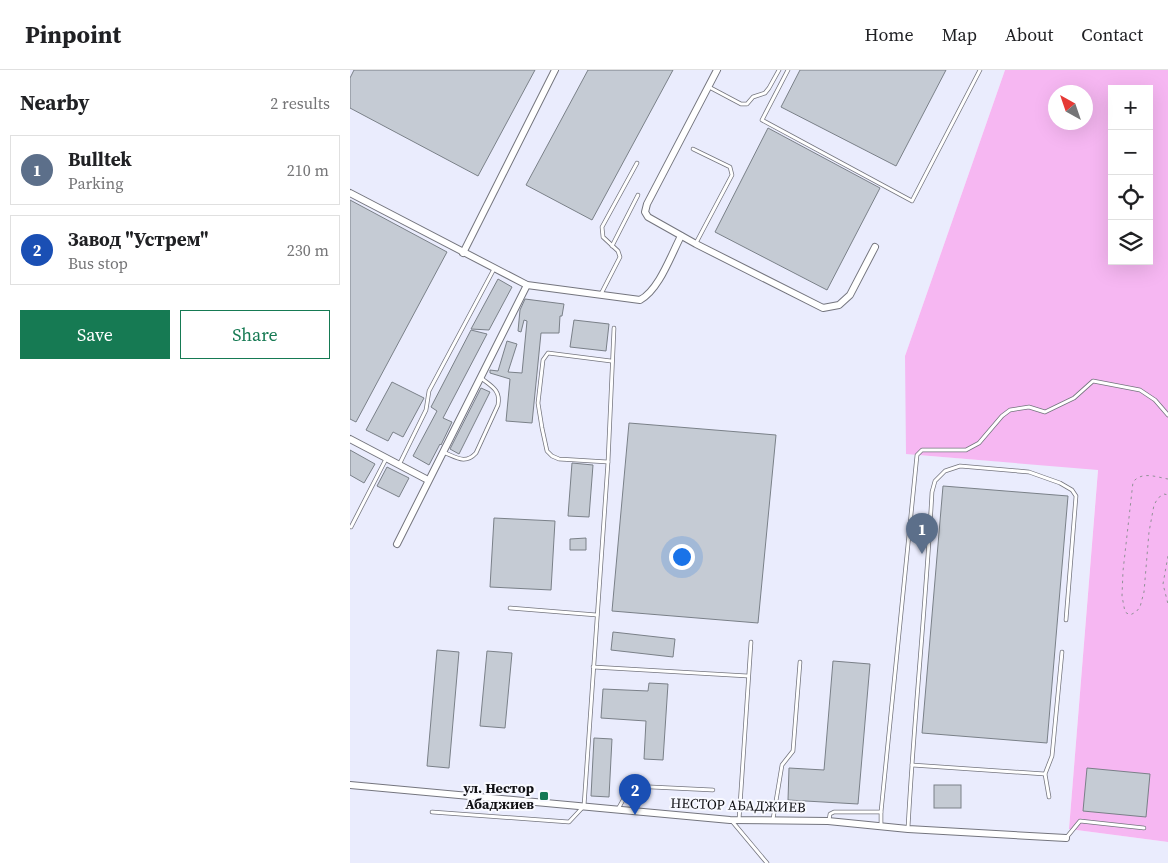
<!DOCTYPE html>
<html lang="en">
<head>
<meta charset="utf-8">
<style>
  body { margin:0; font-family:"Source Serif 4",serif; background:#f2f2f2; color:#202124 }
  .controls { position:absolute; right:15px; top:15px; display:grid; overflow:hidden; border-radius:0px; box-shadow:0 5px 20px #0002 }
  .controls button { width:45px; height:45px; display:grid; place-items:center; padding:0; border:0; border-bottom:1px solid #e0e0e0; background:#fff; color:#202124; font:25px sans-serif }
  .compass { position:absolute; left:698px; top:15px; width:45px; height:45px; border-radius:50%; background:#fff; box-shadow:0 5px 20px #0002; rotate:320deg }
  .you { position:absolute; left:331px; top:486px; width:18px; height:18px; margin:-12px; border:4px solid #fff; border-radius:50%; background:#1a73e8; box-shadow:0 0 0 8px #1a73e833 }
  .badge { display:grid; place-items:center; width:32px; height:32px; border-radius:50%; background:#167a53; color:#fff; font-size:16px; font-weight:700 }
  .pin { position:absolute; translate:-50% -41px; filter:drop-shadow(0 1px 2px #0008) }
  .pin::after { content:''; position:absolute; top:26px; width:18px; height:15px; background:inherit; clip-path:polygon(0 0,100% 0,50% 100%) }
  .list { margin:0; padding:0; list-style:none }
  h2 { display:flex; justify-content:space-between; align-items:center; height:65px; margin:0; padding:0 20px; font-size:21px }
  h2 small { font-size:16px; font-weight:400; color:#757577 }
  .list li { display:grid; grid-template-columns:32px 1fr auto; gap:15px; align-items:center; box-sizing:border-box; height:70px; margin:0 10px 10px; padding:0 10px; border:1px solid #e0e0e0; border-radius:0px }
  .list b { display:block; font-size:19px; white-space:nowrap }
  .list p { margin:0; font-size:16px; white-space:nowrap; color:#757577 }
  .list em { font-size:16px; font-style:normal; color:#757577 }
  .actions { display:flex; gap:10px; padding:15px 20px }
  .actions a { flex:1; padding:11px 0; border:1px solid #167a53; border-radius:0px; text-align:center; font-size:18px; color:#167a53 }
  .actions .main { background:#167a53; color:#fff }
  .icon { flex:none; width:28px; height:28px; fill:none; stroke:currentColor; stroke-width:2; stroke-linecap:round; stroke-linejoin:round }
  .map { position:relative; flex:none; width:818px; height:793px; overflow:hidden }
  header { display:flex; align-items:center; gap:30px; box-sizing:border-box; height:70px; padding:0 25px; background:#fff; border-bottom:1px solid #e0e0e0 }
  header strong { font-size:24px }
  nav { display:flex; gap:28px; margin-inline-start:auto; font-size:18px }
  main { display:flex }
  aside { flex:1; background:#fff }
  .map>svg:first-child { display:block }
  .built { fill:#eaecfd }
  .green { fill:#f6b7f2; fill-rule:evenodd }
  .building { fill:#c5cbd4; stroke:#7a8088 }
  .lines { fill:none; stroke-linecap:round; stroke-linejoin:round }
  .lane-casing { stroke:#74757e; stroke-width:4.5 }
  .street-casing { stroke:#74757e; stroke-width:8 }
  .path { stroke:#919196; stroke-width:1; stroke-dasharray:2.5 4; stroke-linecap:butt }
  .lane { stroke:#fff; stroke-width:3 }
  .street { stroke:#fff; stroke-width:6 }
  .poi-dot { fill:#167a53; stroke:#f8f9ff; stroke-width:2 }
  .labels { text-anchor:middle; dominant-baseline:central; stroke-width:4; stroke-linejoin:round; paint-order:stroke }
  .poi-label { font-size:14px; font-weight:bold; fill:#101014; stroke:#f8f9ff; text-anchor:end }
  .street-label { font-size:14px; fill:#101014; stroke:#f8f9ff }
</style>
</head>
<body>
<header>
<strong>Pinpoint</strong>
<nav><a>Home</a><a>Map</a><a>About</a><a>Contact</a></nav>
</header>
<main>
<aside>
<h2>Nearby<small>2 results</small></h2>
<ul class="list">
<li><span class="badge" style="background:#5c6f8a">1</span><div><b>Bulltek</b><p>Parking</p></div><em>210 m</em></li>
<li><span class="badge" style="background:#1a4fb4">2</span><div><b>Завод &quot;Устрем&quot;</b><p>Bus stop</p></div><em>230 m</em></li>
</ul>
<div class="actions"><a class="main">Save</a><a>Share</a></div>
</aside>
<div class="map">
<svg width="818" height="793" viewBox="0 0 818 793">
  <rect width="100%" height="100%" fill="#f8f9ff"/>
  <polygon class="built" points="0,0 655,0 555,286 567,385 748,399 719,759 818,772 818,793 0,793"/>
  <path class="green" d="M655 0H818V772L719 759 748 400 556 384 555 286ZM762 19H799V191H762ZM706 22H736V52H706Z"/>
  <g class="building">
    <polygon points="4,0 185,0 128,106 0,38 0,8"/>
    <polygon points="238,0 323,0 242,150 176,115"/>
    <polygon points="450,0 596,0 546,96 431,37"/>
    <polygon points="418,58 530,118 477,220 365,162"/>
    <polygon points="0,130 97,182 6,352 0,349"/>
    <polygon points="148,209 162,217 139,260 121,259"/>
    <polygon points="175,229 214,234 212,246 210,246 209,263 191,263 182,353 156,351 160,309 140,303 140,300 148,301 157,271 167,274 158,302 172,303 177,251 174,250 171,262 168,261 170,240"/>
    <polygon points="224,250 259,254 256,281 220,277"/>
    <polygon points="121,260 137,264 93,348 102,352 91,375 90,374 79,395 63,386 87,341 81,337"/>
    <polygon points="42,312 74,328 53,367 43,362 38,371 16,360"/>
    <polygon points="131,318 140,322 109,384 100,379"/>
    <polygon points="279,353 426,365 408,553 262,541"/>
    <polygon points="0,380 25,394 14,413 0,405"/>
    <polygon points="222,393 243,395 239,447 218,446"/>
    <polygon points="37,397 59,408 49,427 27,416"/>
    <polygon points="593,416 718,426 697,673 572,663"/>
    <polygon points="144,448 205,451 201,520 140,517"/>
    <polygon points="236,468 236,480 220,480 220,469"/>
    <polygon points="263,562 325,569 323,587 261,580"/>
    <polygon points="87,580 109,582 99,698 77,696"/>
    <polygon points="137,581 162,583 155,658 130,656"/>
    <polygon points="483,591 520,594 508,734 438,730 439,698 474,700"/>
    <polygon points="299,613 318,614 313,690 294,689 296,651 251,648 253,619 298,621"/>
    <polygon points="244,668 262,669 259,727 241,726"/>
    <polygon points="737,698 800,704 796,747 733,741"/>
    <rect x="584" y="715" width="27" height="23"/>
  </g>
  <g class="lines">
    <g class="lane-casing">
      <g id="lane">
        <polyline points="438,0 412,50 562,131 630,0"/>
        <polyline points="359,17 391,34 397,34 403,27 415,23 419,18 429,0"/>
        <polyline points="343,79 380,97 382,105 346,173"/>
        <polyline points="262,176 288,125"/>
        <polyline points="251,224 270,187 268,181 253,167 252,157 287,93"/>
        <path d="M93 382C106 387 115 395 126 383L148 335C151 320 141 316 131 308"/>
        <polyline points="258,392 209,389 202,386 197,381 192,358 188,333 193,290 198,283 261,291"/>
        <polyline points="49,395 76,340 79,321 144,199"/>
        <polyline points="1,457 36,389"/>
        <polyline points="160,538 247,545"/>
        <polyline points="243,597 398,606"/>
        <polyline points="562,695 695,704"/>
        <polyline points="699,727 695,704 702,686 712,582"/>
        <polyline points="268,739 281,716 363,720"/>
        <polyline points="82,742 219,752 234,736 258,392 264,258"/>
        <polyline points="531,742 567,385 572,380 616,380 629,373 652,346 660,340 679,337 695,342 724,328 743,311 790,320 805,330 818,345"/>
        <polyline points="423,749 432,695 443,681 450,592"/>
        <polyline points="381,750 417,793"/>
        <polyline points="389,750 401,572"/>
        <polyline points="479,750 480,744 484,742 531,742 531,755"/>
        <path d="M558 758C564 646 576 534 582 422L585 411 595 401 610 396 679 402 710 413 722 420 726 426 716 550"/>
        <polyline points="716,768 730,751 794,758"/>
      </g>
    </g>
    <g class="street-casing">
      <g id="street">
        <polyline points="367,0 297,134 295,142 298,147 346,174 473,238 489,235 500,225 525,177"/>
        <path d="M0 123 177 215 290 230C309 220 321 185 331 166"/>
        <polyline points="113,183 205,0"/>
        <polyline points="0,369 78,410"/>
        <polyline points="47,474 177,215"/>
        <polyline points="0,715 380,750 478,751 558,759 716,768"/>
      </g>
    </g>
    <g class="path">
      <path d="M818 409C806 407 792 401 783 412L773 501 772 526 775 542 780 545 786 542 790 537 794 522 799 462 804 435 808 428 814 424 818 425"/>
      <polyline points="818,486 813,514 818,534"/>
    </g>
    <use href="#lane" class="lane"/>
    <use href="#street" class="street"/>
  </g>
  <rect class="poi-dot" x="189" y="721" width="10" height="10" rx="2.5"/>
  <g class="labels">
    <g class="poi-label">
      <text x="184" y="718">ул. Нестор<tspan x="184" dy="16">Абаджиев</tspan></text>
    </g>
    <g class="street-label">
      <text transform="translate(388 735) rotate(2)">НЕСТОР АБАДЖИЕВ</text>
    </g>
  </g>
</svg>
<div class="controls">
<button>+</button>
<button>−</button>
<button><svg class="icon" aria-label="locate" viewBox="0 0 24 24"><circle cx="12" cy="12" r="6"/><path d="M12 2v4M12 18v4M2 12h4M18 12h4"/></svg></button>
<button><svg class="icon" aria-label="layers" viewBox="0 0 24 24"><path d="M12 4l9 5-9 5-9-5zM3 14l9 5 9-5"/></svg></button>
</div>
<svg class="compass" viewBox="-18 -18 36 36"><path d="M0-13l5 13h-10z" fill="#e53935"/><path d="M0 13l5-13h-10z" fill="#757577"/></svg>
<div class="you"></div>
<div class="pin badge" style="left:572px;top:484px;background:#5c6f8a">1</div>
<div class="pin badge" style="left:285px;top:745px;background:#1a4fb4">2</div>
</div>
</main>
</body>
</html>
